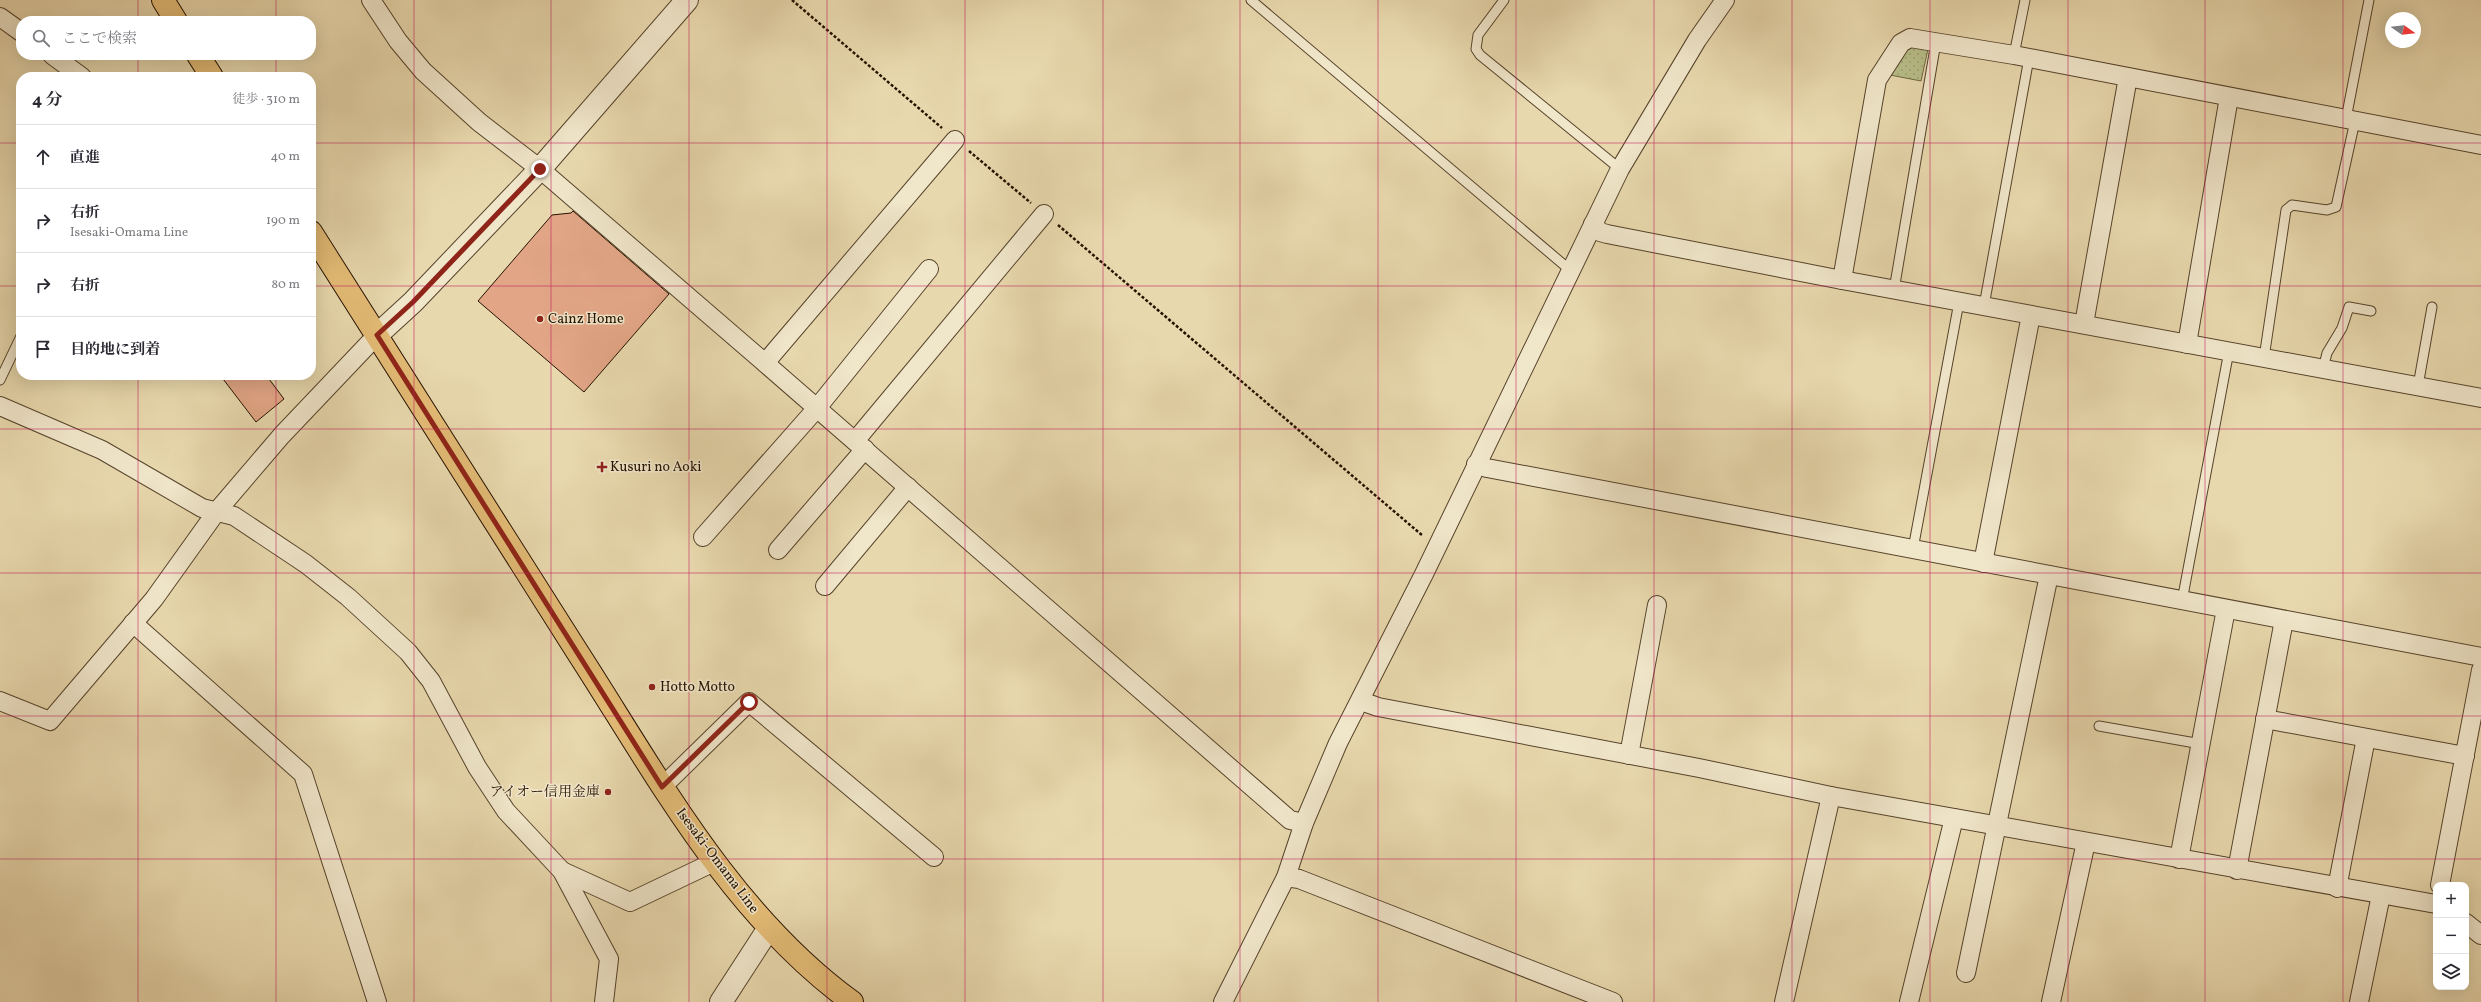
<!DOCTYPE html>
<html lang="ja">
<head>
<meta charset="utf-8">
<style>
  body { margin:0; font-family:Vollkorn,"Noto Serif JP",serif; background:#f2f2f3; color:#2b2b33 }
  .controls { position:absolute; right:12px; bottom:12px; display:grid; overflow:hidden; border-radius:8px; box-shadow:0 4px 16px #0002 }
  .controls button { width:36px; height:36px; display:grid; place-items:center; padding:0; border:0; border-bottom:1px solid #e1e1e2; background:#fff; color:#2b2b33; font:20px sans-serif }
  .compass { position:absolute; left:2385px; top:12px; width:36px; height:36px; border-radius:50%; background:#fff; box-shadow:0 4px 16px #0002; rotate:104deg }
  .stop { position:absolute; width:12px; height:12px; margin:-9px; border:3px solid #8f2418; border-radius:50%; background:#fff }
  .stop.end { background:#8f2418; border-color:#fff; box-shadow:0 1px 4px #0008 }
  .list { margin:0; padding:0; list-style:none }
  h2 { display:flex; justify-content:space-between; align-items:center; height:52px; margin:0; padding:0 16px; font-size:17px }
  h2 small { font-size:13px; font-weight:400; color:#7c7c81 }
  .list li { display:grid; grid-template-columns:26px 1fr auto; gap:12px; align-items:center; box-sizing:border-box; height:64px; padding:0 16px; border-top:1px solid #e1e1e2 }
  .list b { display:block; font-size:15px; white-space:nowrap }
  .list p { margin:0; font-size:13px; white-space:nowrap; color:#7c7c81 }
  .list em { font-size:13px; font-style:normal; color:#7c7c81 }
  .icon { flex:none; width:22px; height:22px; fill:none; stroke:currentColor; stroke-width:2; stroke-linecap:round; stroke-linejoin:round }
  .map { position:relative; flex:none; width:2481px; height:1002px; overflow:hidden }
  .search { position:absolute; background:#fff; box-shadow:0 4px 16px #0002; left:16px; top:16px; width:300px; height:44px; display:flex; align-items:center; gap:10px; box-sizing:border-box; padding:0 14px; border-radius:16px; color:#7c7c81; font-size:15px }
  .panel { position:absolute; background:#fff; box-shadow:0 4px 16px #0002; left:16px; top:72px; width:300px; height:308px; border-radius:16px }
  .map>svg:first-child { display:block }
  .green { fill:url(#green-dots); stroke:#6f6844 }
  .building { fill:#e2a686; stroke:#261100 }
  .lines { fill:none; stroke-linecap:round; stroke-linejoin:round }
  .service-casing { stroke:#56432b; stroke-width:11 }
  .minor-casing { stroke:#56432b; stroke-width:20 }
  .tertiary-casing { stroke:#56432b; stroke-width:24 }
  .primary-casing { stroke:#261100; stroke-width:24 }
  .path { stroke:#261100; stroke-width:2.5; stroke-dasharray:3 2; stroke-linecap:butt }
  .service { stroke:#f0e6ca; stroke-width:9 }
  .minor { stroke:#f0e6ca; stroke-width:18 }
  .tertiary { stroke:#f0e6ca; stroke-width:22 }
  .primary { stroke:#e4bc76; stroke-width:22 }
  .route { stroke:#8f2418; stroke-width:5 }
  .grid { fill:none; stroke:#c2185b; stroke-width:1; stroke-opacity:0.55 }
  .poi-dot { fill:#8f2418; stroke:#f0e6ca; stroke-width:1.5 }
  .labels { text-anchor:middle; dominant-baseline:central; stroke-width:3; stroke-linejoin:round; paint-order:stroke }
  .poi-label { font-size:14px; fill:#261100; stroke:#f0e6ca; text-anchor:start }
  .street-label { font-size:14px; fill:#261100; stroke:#f0e6ca }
</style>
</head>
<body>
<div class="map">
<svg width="2481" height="1002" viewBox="0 0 2481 1002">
  <defs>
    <pattern id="green-dots" width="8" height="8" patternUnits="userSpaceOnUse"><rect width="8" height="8" fill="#b8be89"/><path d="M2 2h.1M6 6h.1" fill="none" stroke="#9ea274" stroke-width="1.8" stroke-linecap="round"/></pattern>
  </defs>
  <rect width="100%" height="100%" fill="#e8d8ad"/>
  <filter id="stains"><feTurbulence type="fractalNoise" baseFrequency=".005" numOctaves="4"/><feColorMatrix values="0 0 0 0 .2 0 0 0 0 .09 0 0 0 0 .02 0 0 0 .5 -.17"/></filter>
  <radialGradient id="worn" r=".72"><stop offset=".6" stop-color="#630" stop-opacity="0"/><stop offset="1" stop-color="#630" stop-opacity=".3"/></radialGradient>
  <polygon class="green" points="1907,43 1928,49 1921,81 1890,75"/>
  <g class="building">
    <polygon points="573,211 669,294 584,392 478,301 552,215 571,213"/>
    <polygon points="220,375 266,375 284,399 256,422"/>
  </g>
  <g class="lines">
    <g class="service-casing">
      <g id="service">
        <polyline points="1251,0 1570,270"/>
        <polyline points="1504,0 1478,35 1476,49 1480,55 1620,169"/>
        <polyline points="2014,55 2025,0"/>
        <polyline points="2346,119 2369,0"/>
        <polyline points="1894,290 1936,42"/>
        <polyline points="1984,306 2029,58"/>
        <polyline points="2264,358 2286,210 2292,205 2327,210 2336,207 2355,121"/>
        <polyline points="2323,369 2327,353 2342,328 2349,307 2371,311"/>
        <polyline points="0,380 21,336"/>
        <polyline points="2418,386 2432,307"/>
        <polyline points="1913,549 1959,302"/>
        <polyline points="2182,601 2229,351"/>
        <polyline points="2099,726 2201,744"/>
      </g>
    </g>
    <g class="minor-casing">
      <g id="minor">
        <polyline points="371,0 398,41 423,71 479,122 540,169 765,363 1290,820 1304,823"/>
        <polyline points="0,17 21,32"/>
        <polyline points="52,55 82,77"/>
        <polyline points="1593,224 1600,232 1607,234 1842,280 2481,398"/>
        <polyline points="1842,280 1877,80 1901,43 1910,38 2014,55 2481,145"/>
        <polyline points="2084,324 2128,77"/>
        <polyline points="2187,344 2229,97"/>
        <polyline points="765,363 955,140"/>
        <polyline points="0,406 102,450 202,508 234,516 306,564 348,597 408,652 431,681 477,767 506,811 562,871 609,959 604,1002"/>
        <polyline points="855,441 1044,214"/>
        <polyline points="1476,464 1487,468 2481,657"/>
        <polyline points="703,537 817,408 929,269"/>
        <polyline points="778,550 865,449"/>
        <polyline points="1983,563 2031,315"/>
        <polyline points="825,586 908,487"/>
        <polyline points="133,623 303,774 377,1002"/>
        <polyline points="0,701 50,721 154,599 217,511 282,435 377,335"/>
        <polyline points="1361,701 1378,707 1699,768 1831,796 2436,904"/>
        <polyline points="2265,719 2465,756"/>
        <polyline points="1629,755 1657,605"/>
        <polyline points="662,787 749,702 934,857"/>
        <polyline points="2179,859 2226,609"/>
        <polyline points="2237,870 2284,620"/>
        <polyline points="562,871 630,902 714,862"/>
        <polyline points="1286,877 1299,879 1613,1002"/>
        <polyline points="2440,885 2481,670"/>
        <polyline points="2337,888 2366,738"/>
        <polyline points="2466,923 2481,935"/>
        <polyline points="1966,973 2049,575"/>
        <polyline points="1223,1002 1286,877 1304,823 1338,743 1424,574 1620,169 1697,40 1725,0"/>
        <polyline points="1784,1002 1831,796"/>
        <polyline points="1909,1002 1954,818"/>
        <polyline points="2051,1002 2086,842"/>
        <polyline points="2359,1002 2381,895"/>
      </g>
    </g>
    <g class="tertiary-casing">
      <g id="tertiary">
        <polyline points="377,335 413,302 540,169 687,0"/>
        <polyline points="721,1002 769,928"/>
      </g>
    </g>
    <g class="primary-casing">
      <g id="primary">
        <polyline points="163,0 176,21"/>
        <polyline points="198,55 212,77"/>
        <path d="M311 232C400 372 489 512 578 653 658 777 730 913 852 1002"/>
      </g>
    </g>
    <g class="path">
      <polyline points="792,0 942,128"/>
      <polyline points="969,151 1031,203"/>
      <polyline points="1058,225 1423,536"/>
    </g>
    <use href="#service" class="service"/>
    <use href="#minor" class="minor"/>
    <use href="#tertiary" class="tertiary"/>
    <use href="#primary" class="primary"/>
  </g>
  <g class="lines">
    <polyline class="route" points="540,169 413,302 377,335 662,787 749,702"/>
  </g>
  <path class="grid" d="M138 0V21M276 0V21M414 0V1002M551 0V1002M689 0V1002M827 0V1002M965 0V1002M1103 0V1002M1240 0V1002M1378 0V1002M1516 0V1002M1654 0V1002M1792 0V1002M1930 0V1002M2068 0V1002M2205 0V1002M2343 0V1002M138 55V77M276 55V77M0 143H21M311 143H2481M0 286H21M311 286H2481M138 375V1002M276 375V1002M0 429H2481M0 573H2481M0 716H2481M0 859H2481"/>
  <g class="poi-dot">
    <circle cx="540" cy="319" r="4"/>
    <path d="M600 461h4v4h4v4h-4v4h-4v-4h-4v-4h4z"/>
    <circle cx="652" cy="687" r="4"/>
    <circle cx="608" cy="792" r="4"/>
  </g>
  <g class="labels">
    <g class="poi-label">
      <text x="548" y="319">Cainz Home</text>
      <text x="610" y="467">Kusuri no Aoki</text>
      <text x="660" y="687">Hotto Motto</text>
      <text x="600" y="792" text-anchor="end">アイオー信用金庫</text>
    </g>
    <g class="street-label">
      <text transform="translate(717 861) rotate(53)">Isesaki-Omama Line</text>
    </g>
  </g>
  <rect width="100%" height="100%" filter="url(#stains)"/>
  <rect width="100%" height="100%" fill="url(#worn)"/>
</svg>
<div class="controls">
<button>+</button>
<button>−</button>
<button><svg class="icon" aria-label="layers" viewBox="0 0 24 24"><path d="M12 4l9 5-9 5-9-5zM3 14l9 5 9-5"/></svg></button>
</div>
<svg class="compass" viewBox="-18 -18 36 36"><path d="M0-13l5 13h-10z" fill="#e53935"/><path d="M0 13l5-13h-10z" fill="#7c7c81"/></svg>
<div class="stop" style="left:749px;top:702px"></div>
<div class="stop end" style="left:540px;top:169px"></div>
<div class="search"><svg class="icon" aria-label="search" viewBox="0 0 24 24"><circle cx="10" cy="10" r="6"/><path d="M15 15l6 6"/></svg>ここで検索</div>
<section class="panel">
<h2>4 分<small>徒歩 · 310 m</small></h2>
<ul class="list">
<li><svg class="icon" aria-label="ahead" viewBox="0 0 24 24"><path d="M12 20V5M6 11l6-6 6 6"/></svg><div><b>直進</b></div><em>40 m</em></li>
<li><svg class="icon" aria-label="right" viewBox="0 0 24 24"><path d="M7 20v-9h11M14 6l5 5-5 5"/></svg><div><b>右折</b><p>Isesaki-Omama Line</p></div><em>190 m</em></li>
<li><svg class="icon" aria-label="right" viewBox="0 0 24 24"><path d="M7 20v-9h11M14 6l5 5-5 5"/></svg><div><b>右折</b></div><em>80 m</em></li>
<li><svg class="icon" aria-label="arrive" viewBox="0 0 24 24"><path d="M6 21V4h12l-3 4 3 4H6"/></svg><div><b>目的地に到着</b></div></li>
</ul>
</section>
</div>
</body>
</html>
